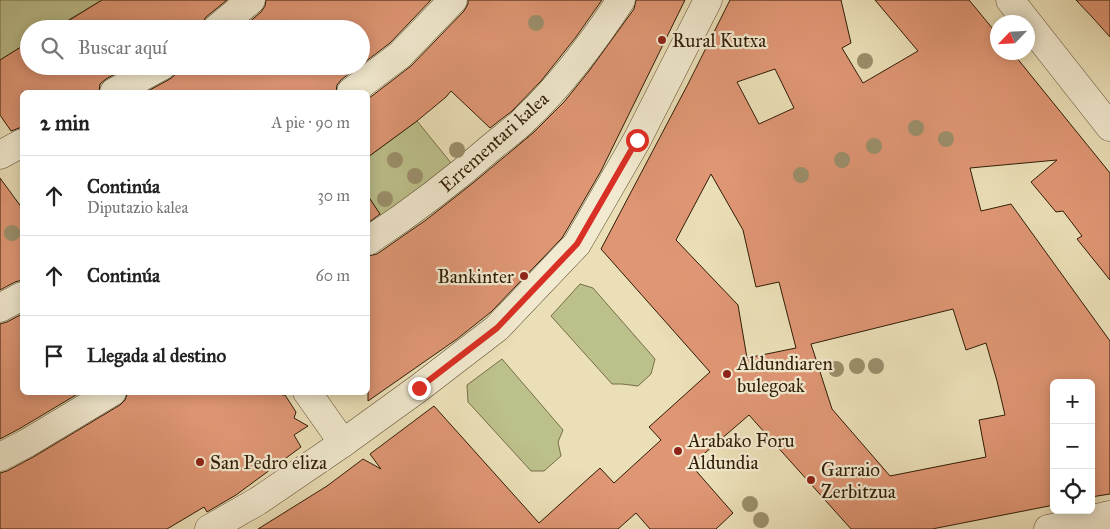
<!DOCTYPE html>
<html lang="es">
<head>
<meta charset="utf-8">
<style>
  body { margin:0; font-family:"IM FELL Great Primer",serif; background:#f6f6f6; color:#222 }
  .controls { position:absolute; right:15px; bottom:15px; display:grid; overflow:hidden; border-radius:8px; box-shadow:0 2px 12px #0003 }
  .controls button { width:45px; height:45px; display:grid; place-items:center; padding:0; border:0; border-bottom:1px solid #e0e0e0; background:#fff; color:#222; font:25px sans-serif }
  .compass { position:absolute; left:990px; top:15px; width:45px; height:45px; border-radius:50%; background:#fff; box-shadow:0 2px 12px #0003; rotate:245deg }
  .stop { position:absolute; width:15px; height:15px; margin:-11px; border:4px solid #d93025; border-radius:50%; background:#fff }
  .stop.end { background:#d93025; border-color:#fff; box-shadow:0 1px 5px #0008 }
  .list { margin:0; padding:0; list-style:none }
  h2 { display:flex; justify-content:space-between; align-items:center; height:65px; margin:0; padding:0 20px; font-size:21px }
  h2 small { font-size:16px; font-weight:400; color:#767676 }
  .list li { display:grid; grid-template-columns:32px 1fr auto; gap:15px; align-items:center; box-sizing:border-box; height:80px; padding:0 20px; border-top:1px solid #e0e0e0 }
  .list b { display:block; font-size:19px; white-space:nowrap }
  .list p { margin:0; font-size:16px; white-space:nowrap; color:#767676 }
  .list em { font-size:16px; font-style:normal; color:#767676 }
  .icon { flex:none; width:28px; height:28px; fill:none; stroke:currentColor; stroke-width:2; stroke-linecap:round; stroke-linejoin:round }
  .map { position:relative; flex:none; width:1110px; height:529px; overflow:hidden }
  .search { position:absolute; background:#fff; box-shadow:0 2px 12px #0003; left:20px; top:20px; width:350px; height:55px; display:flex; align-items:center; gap:12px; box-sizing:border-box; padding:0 18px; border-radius:28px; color:#767676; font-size:19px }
  .panel { position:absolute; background:#fff; box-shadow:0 2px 12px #0003; left:20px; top:90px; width:350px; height:305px; border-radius:8px }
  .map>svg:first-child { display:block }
  .green { fill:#bcc08b; stroke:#766e48 }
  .building { fill:#df9674; stroke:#301c05; fill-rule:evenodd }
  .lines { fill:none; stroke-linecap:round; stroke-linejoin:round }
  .minor-casing { stroke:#5f4d32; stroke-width:29 }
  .minor { stroke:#f2ead0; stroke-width:28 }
  .tree { fill:#9b8f6b }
  .route { stroke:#d93025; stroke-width:6 }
  .poi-dot { fill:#8f2418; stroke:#f2ead0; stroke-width:2 }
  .labels { text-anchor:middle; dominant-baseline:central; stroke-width:4.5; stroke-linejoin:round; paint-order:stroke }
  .poi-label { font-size:19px; fill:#301c05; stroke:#f2ead0; text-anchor:start }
  .street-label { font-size:19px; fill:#301c05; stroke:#f2ead0 }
</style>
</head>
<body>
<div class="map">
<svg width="1110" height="529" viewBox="0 0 1110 529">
  <rect width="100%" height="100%" fill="#ebdfb7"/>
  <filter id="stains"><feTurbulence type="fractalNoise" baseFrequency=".004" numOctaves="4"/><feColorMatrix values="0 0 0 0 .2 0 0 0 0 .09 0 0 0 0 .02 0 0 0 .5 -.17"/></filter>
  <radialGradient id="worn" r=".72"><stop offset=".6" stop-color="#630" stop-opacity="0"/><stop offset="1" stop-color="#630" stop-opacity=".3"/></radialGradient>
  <g class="green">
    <polygon points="0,0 102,0 53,29 29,29 29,42 0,60"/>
    <polygon points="417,121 456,169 383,219 368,196 368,157"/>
    <polygon points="580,284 593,288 655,359 651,374 638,386 622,384 612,384 551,316"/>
    <polygon points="502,359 563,430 558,442 561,456 544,471 531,471 468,402 467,385"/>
  </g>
  <g class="building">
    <polygon points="102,0 227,0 206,17 202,23 201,29 55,29"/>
    <polygon points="266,0 431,0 390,43 361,65 361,29 241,29 261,12 265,6"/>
    <polygon points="468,0 602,0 576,37 541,81 512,111 490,128 451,91 446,97 417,121 368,157 368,99 411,66 464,11 468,4"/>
    <polygon points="636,0 685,0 601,171 568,228 562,238 491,312 457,339 368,401 368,256 377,254 426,220 473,183 533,133 564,102 589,71 634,9"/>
    <path d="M730 0H841L851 43 842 48 863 83 918 51 875 0H969L998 35V52H1012L1110 173V280L1077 239 1082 236 1063 211 1056 212 1031 182 1057 160 970 168 981 211 1011 204 1110 341V494L1091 497V383H1054V505L932 529H851L749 415 691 465 733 513 716 529H650L636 513 618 529H258L327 486 363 459 381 469 370 454 434 406 539 523 600 468 614 483 661 440 649 427 710 372 601 249 688 84ZM775 69 794 108 759 124 737 82ZM711 174 743 230 756 287 779 282 796 348 747 358 738 305 676 240ZM953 309 966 350 986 343 997 381 1005 415 979 420 986 457 890 476 832 409 811 344Z"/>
    <polygon points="1076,0 1110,0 1110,37 1093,18"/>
    <polygon points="29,42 29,66 129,66 106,79 100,84 99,92 22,92 22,127 11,131 0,115 0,60"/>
    <polygon points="178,66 275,66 279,71 286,66 359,66 341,80 337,85 336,92 146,92 170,79 176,74"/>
    <polygon points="0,178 22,208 22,280 15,282 0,290"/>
    <polygon points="368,196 380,214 368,223"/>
    <polygon points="22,314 22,392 81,392 19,429 0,439 0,324 7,322"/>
    <polygon points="128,392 281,392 282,395 285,395 296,412 294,418 308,426 294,435 301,447 236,495 207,512 204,507 167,529 0,529 0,473 7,471 35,456 120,405 125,400"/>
  </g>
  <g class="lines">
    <g class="minor-casing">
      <g id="minor">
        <polyline points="1010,0 1110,127"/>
        <polyline points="216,29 251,0"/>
        <polyline points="114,92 162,66"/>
        <polyline points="351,92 400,55 453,0"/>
        <polyline points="0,155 22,143"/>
        <path d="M368 241C412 212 454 180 494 145 505 136 517 128 526 118 562 84 594 41 621 0"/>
        <polyline points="0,308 22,296"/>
        <polyline points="307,392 343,443"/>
        <polyline points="0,457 27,443 112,392"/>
        <polyline points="209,529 258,501 343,443 419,388 497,328 577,244 637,140 708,0"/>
        <polyline points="1048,529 1110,515"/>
      </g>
    </g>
    <use href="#minor" class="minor"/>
  </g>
  <g class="tree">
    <circle cx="536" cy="23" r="8"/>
    <circle cx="865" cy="61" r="8"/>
    <circle cx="916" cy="128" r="8"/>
    <circle cx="946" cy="139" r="8"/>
    <circle cx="874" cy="146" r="8"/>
    <circle cx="457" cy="150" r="8"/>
    <circle cx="395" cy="160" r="8"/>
    <circle cx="842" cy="160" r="8"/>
    <circle cx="801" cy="175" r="8"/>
    <circle cx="415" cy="176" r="8"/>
    <circle cx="385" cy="199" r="8"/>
    <circle cx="12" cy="233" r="8"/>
    <circle cx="857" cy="366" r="8"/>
    <circle cx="876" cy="366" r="8"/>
    <circle cx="836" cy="369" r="8"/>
    <circle cx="750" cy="504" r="8"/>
    <circle cx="761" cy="520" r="8"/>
  </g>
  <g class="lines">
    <polyline class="route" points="419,388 497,328 577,244 637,140"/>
  </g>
  <g class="poi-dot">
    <circle cx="662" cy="40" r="5"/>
    <circle cx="524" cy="276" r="5"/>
    <circle cx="727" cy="374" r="5"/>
    <circle cx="678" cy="451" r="5"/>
    <circle cx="200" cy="462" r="5"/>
    <circle cx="811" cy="480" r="5"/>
  </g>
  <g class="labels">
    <g class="poi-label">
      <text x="672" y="40">Rural Kutxa</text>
      <text x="514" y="276" text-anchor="end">Bankinter</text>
      <text x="737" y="363">Aldundiaren<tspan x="737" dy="22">bulegoak</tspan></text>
      <text x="688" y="440">Arabako Foru<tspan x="688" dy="22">Aldundia</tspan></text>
      <text x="210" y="462">San Pedro eliza</text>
      <text x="821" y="469">Garraio<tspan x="821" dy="22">Zerbitzua</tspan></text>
    </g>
    <g class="street-label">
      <text transform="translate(494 142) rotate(-42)">Errementari kalea</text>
    </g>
  </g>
  <rect width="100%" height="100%" filter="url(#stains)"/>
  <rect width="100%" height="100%" fill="url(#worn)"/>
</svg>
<div class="controls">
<button>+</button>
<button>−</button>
<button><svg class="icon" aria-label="locate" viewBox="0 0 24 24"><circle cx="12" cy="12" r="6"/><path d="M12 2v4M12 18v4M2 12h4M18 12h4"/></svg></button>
</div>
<svg class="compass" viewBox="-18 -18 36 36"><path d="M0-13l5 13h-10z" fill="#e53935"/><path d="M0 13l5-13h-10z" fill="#767676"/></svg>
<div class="stop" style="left:637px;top:140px"></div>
<div class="stop end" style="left:419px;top:388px"></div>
<div class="search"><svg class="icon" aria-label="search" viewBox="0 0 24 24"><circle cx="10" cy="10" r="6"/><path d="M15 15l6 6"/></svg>Buscar aquí</div>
<section class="panel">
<h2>2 min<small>A pie · 90 m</small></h2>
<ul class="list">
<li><svg class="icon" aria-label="ahead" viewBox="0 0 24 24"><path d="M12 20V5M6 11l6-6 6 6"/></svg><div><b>Continúa</b><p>Diputazio kalea</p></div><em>30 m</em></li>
<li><svg class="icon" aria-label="ahead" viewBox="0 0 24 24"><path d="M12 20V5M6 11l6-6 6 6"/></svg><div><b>Continúa</b></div><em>60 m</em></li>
<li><svg class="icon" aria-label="arrive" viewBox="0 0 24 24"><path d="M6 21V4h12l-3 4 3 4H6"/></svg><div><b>Llegada al destino</b></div></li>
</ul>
</section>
</div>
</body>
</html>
